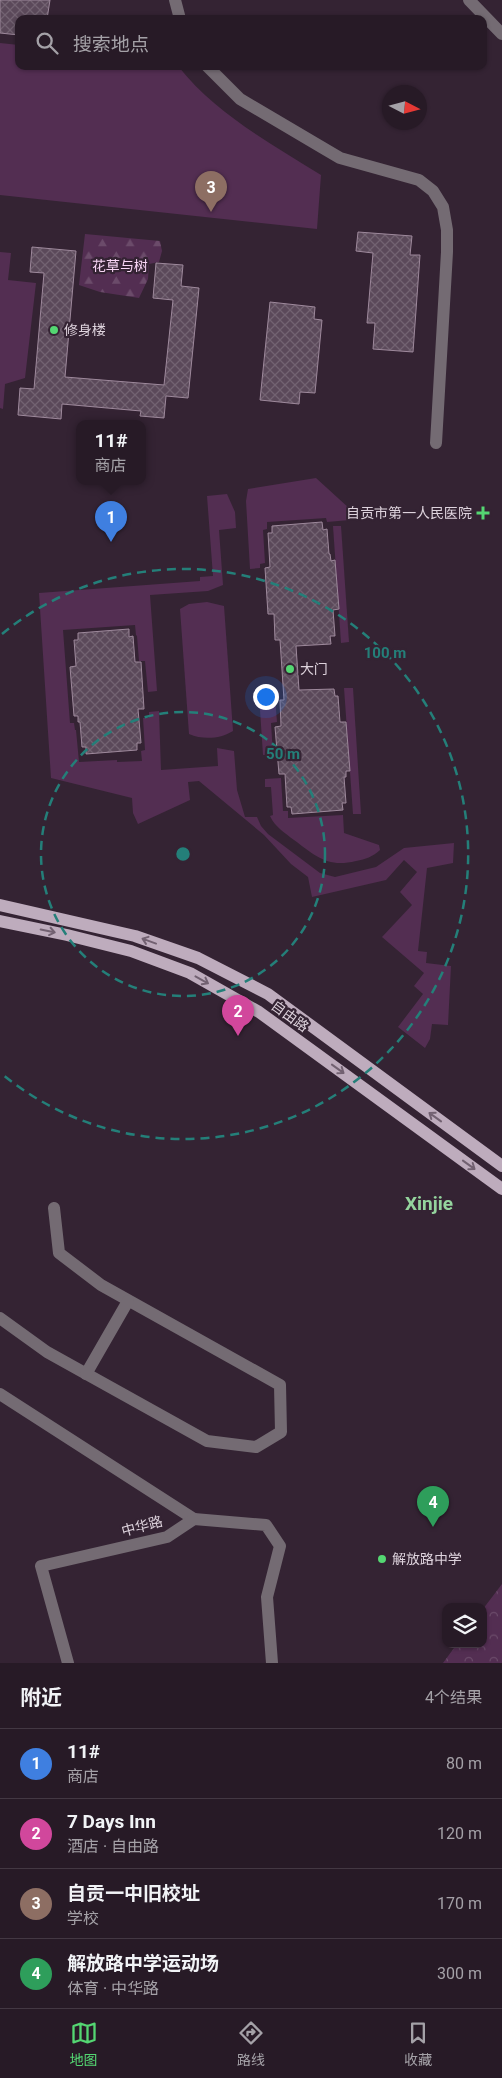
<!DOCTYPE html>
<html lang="zh">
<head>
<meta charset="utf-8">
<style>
  body { margin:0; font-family:Roboto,"Noto Sans SC",sans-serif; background:#332732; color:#f1f3f6 }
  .controls { position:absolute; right:15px; bottom:15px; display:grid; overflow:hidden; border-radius:10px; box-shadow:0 1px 4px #0004 }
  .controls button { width:45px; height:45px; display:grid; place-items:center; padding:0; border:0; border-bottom:1px solid #433843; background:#271a26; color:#f1f3f6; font:25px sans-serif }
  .compass { position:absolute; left:382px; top:85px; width:45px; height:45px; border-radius:50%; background:#271a26; box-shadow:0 1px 4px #0004; rotate:96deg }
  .you { position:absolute; left:265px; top:696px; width:18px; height:18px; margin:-12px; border:4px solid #fff; border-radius:50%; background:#1a73e8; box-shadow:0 0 0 8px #1a73e833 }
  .badge { display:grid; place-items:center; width:32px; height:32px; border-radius:50%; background:#54d672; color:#fff; font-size:16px; font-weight:700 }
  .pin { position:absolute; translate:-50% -41px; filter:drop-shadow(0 1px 2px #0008) }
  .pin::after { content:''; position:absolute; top:26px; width:18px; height:15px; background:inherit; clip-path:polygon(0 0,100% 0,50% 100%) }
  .popup { position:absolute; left:76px; top:420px; width:70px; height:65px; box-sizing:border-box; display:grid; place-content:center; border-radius:10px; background:#271a26; filter:drop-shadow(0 1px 4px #0005); font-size:16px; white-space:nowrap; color:#a4a1a7 }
  .popup b { font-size:19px; color:#f1f3f6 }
  .popup::after { content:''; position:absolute; left:50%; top:100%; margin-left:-10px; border:10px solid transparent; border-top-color:#271a26 }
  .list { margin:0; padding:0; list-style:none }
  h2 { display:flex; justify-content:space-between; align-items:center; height:65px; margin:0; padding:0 20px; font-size:21px }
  h2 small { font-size:16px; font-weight:400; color:#a4a1a7 }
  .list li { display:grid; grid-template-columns:32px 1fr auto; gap:15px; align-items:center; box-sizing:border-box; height:70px; padding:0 20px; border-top:1px solid #433843 }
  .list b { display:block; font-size:19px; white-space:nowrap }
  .list p { margin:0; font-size:16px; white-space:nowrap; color:#a4a1a7 }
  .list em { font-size:16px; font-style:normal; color:#a4a1a7 }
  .icon { flex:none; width:28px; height:28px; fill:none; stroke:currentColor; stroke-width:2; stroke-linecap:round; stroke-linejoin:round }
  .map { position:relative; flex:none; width:502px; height:1663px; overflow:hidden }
  .search { position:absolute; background:#271a26; box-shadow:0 1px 4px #0004; left:15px; right:15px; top:15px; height:55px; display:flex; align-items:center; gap:12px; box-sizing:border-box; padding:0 18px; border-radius:10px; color:#a4a1a7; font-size:19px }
  .sheet { height:345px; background:#271a26 }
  nav { display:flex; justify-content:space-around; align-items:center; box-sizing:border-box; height:70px; border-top:1px solid #433843; background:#271a26; font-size:14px; color:#a4a1a7 }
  nav a { display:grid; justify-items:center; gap:2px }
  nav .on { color:#54d672 }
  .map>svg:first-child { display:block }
  .grass { fill:#532e52 }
  .forest { fill:url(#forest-firs) }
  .park { fill:url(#park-crowns) }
  .building { fill:url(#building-cross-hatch); stroke:#9e899c }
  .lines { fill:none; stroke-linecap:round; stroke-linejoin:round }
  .minor { stroke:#746b73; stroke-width:12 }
  .major { stroke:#beacbd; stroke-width:12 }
  .oneway { stroke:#726171 }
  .ring { fill:none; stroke:#247f79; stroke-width:2.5; stroke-dasharray:9 6 }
  .poi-dot { fill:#54d672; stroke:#342333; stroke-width:2 }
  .labels { text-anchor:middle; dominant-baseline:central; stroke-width:4.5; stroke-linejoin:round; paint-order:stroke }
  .park-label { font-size:14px; fill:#f9d6f6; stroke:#342333 }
  .poi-label { font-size:14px; fill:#ded3dd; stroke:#342333; text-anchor:start }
  .street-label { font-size:14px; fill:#ded3dd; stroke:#342333 }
  .district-label { font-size:19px; font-weight:bold; fill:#94d49d; stroke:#342333 }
  .centre { fill:#247f79; stroke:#342333; stroke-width:2.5 }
  .ring-label { font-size:15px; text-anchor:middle; font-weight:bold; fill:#247f79; stroke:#342333; stroke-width:4.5; stroke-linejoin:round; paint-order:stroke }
</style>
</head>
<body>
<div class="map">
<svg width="502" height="1663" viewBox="0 0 502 1663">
  <defs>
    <pattern id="forest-firs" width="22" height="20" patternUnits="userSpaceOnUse" patternTransform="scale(1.25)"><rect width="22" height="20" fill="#532e52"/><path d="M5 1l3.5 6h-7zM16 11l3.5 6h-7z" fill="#6b4b6a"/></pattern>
    <pattern id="park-crowns" width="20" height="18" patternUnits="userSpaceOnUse" patternTransform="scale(1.25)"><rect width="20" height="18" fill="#532e52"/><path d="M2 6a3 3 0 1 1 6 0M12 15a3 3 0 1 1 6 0" fill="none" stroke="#6b4b6a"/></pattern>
    <pattern id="building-cross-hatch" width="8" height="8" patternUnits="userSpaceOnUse" patternTransform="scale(1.25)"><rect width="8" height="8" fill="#5b495a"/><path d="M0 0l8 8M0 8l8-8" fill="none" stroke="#726271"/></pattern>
  </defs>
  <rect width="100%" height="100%" fill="#342333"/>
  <g class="grass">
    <path d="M0 43 19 45V66H178C216 114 270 143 321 175L317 229 0 195Z"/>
    <polygon points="0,252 11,253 8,280 36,283 25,378 5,384 3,409 0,408"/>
    <polygon points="316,478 361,519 327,522 326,518 267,522 267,529 263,530 265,563 260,564 260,568 250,569 246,501 248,489"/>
    <polygon points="227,494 235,512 236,528 219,530 223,585 208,591 150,595 157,691 148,692 145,661 139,661 137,636 136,635 135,625 63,630 70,723 74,723 75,730 76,730 79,762 117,760 117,762 142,761 141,751 145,750 143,718 149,718 149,712 159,711 161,770 218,766 217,748 234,751 237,790 245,817 257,817 261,826 268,834 320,873 335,877 376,867 404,848 454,843 453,863 427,868 418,951 427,952 426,963 451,966 448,1025 432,1024 430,1039 425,1048 398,1027 423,994 414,986 424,973 382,937 412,905 400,892 417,872 404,860 386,880 312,897 308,877 291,864 264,835 199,781 188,782 190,800 138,824 133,813 132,798 51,778 39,593 200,581 200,577 213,576 207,496"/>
    <polygon points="333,526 341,526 349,642 341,643"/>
    <path d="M207 602 224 606 233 731C220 739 203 740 189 734L180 609 189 604Z"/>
    <polygon points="344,688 353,688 361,814 353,814"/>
    <polygon points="279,693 279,696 275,697 277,722 271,723 273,754 263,755 259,695"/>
    <path d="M281 778 283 811H288V818L343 815 344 833 379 845 380 850C372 857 366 859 356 861 327 868 316 856 294 840 285 833 275 827 270 816L273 815 271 787H265V779Z"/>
  </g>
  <polygon class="forest" points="85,234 160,241 162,251 159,262 149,264 148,279 139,298 100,292 79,285"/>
  <polygon class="park" points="502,1584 502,1663 443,1663 457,1644 483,1644 483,1609"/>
  <g class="building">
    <polygon points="0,0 50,0 47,19 19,19 19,35 0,33"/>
    <polygon points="358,232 412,236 410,255 420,255 413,352 373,349 375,323 367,323 373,253 356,251"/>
    <polygon points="32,247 76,251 65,377 164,385 173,300 153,298 156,263 183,265 181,286 199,288 188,398 166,396 164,418 140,416 141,411 62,404 61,419 18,415 20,388 34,389 44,273 30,272"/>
    <polygon points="270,302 315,307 314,319 322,320 315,393 300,392 299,404 260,400"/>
    <polygon points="322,522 323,530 327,529 329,554 330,554 331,561 335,560 339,609 333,610 335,636 330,636 331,644 296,646 299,690 334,689 335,696 338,696 340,722 346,722 350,771 346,771 346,777 344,777 346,803 342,803 343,810 292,814 291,807 287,807 285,774 279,774 275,727 281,726 280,700 284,700 280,640 275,640 274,614 268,614 265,568 270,567 268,533 272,533 272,526"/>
    <polygon points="129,629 129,637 133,636 135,662 141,662 144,709 138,709 141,743 137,743 137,750 86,754 86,747 82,747 80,722 78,722 78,716 74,716 70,667 76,666 74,640 78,640 78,633"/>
  </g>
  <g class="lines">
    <g class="minor">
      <polyline points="175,0 180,19"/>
      <polyline points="469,0 502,34"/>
      <polyline points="207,66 240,99 323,148 340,158 419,180 433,191 443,207 447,230 447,252 436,443"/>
      <polyline points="0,1318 47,1352 207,1441 256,1447 281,1432 280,1385 101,1285 59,1253 54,1208"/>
      <polyline points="86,1374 128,1301"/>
      <polyline points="0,1394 194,1519"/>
      <polyline points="68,1663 41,1566 167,1537 194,1519 266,1525 280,1546 267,1597 272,1663"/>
    </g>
    <g class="major">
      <polyline points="0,905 135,936 198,958 268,994 502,1166"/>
      <polyline points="0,921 67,935 131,951 190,973 259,1012 502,1189"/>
    </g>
  </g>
  <defs><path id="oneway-shaft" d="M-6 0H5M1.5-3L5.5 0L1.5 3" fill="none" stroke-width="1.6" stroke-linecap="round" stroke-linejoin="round" transform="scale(1.25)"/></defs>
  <g class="oneway">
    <use href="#oneway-shaft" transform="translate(48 931) rotate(12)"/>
    <use href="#oneway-shaft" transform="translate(149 941) rotate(-160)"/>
    <use href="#oneway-shaft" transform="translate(202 980) rotate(29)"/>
    <use href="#oneway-shaft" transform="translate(338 1069) rotate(36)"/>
    <use href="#oneway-shaft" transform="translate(435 1117) rotate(-144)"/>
    <use href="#oneway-shaft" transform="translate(469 1165) rotate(36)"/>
  </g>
  <g class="ring">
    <circle cx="183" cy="854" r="142"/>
    <path d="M2 634A285 285 0 1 1 2 1074"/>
  </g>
  <g class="poi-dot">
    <circle cx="54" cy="330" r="5"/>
    <path d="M480.5 505.5h5v5h5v5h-5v5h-5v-5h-5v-5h5z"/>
    <circle cx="290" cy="669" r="5"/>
    <circle cx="382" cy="1559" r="5"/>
  </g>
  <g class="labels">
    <g class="park-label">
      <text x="120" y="266">花草与树</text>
    </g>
    <g class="poi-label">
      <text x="64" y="330">修身楼</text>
      <text x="472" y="513" text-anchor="end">自贡市第一人民医院</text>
      <text x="300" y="669">大门</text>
      <text x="392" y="1559">解放路中学</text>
    </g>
    <g class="street-label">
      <text transform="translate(290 1016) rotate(36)">自由路</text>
      <text transform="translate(142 1526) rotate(-15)">中华路</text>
    </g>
    <g class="district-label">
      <text x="429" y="1203">Xinjie</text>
    </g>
  </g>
  <circle cx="183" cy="854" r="8" class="centre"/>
  <g class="ring-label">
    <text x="385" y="658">100 m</text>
    <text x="283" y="759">50 m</text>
  </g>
</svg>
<div class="controls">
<button><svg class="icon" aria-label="layers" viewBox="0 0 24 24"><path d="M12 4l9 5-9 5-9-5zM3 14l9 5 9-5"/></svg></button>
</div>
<svg class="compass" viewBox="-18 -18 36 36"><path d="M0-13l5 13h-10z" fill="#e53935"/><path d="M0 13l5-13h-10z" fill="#a4a1a7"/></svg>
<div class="you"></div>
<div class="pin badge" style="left:111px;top:542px;background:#3f7fe0">1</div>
<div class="popup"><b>11#</b>商店</div>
<div class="pin badge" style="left:238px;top:1036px;background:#d1479c">2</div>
<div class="pin badge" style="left:211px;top:212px;background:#8d6e63">3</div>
<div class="pin badge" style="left:433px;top:1527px;background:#2e9e5b">4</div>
<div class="search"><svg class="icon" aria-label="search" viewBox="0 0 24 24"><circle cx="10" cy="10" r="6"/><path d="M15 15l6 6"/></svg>搜索地点</div>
</div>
<section class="sheet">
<h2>附近<small>4个结果</small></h2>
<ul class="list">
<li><span class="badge" style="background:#3f7fe0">1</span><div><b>11#</b><p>商店</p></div><em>80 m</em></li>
<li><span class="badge" style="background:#d1479c">2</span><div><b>7 Days Inn</b><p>酒店 · 自由路</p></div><em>120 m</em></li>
<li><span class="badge" style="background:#8d6e63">3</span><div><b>自贡一中旧校址</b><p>学校</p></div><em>170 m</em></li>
<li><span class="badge" style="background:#2e9e5b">4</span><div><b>解放路中学运动场</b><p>体育 · 中华路</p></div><em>300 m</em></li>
</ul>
</section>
<nav>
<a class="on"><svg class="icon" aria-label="map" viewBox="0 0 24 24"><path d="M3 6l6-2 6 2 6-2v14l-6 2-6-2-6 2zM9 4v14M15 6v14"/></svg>地图</a>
<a><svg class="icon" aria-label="directions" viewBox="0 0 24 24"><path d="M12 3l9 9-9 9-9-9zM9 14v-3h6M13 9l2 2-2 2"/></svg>路线</a>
<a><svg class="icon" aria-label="saved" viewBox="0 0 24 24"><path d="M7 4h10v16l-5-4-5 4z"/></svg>收藏</a>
</nav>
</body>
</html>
